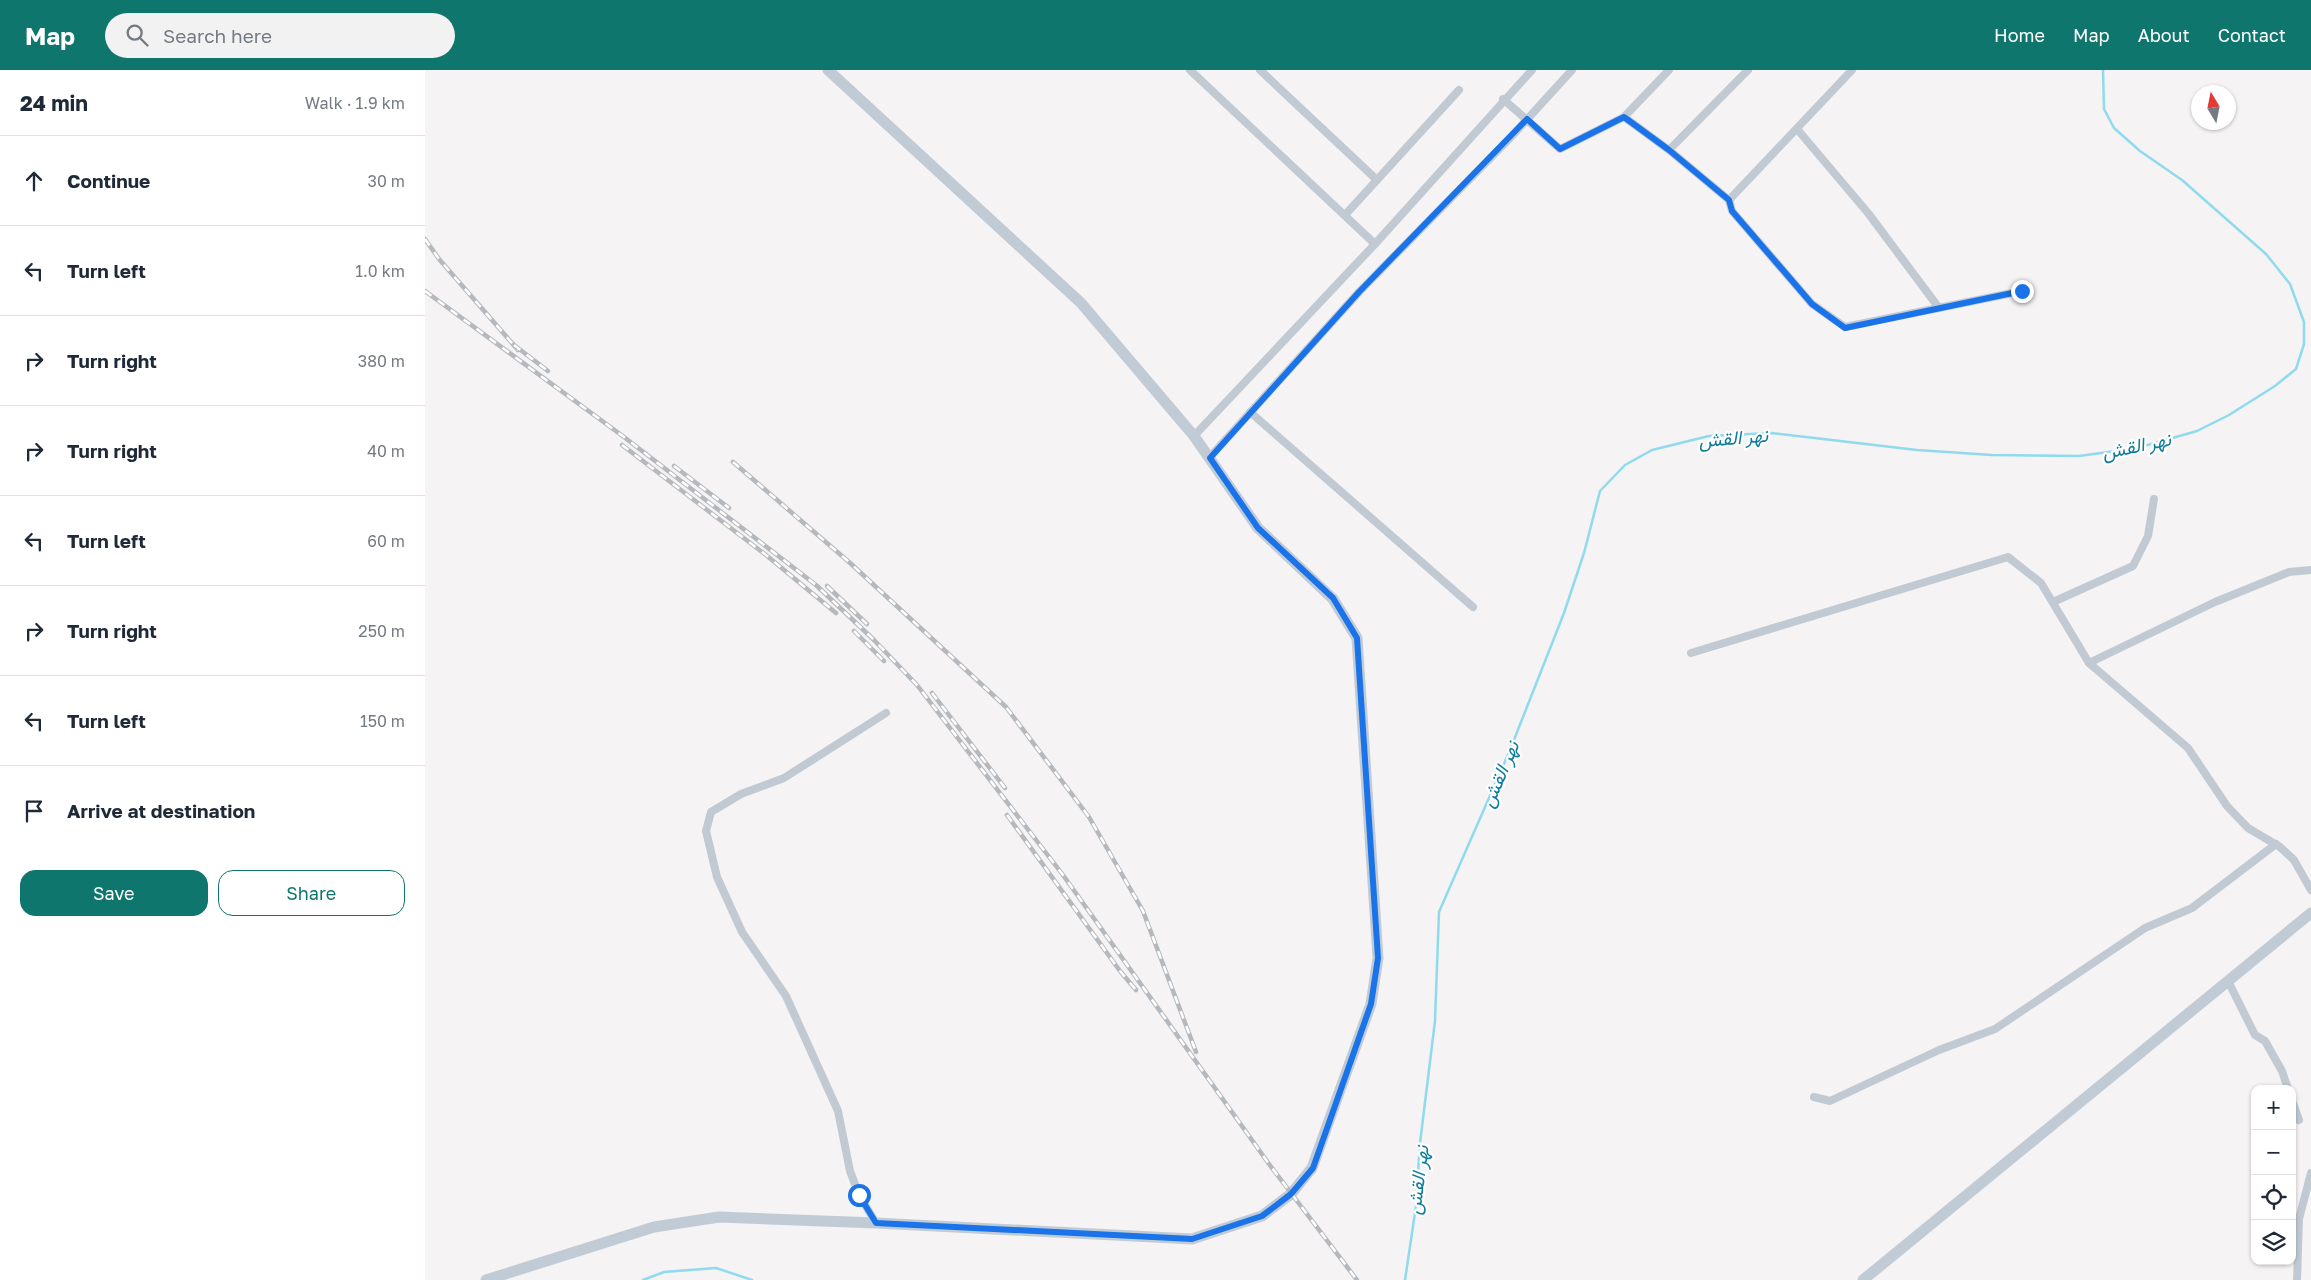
<!DOCTYPE html>
<html lang="en">
<head>
<meta charset="utf-8">
<style>
  body { margin:0; font-family:"Golos Text",Vazirmatn,sans-serif; background:#f2f2f3; color:#1f2937 }
  .controls { position:absolute; right:15px; bottom:15px; display:grid; overflow:hidden; border-radius:10px; box-shadow:0 1px 4px #0004 }
  .controls button { width:45px; height:45px; display:grid; place-items:center; padding:0; border:0; border-bottom:1px solid #e0e1e3; background:#fff; color:#1f2937; font:25px sans-serif }
  .compass { position:absolute; left:1766px; top:15px; width:45px; height:45px; border-radius:50%; background:#fff; box-shadow:0 1px 4px #0004; rotate:350deg }
  .stop { position:absolute; width:15px; height:15px; margin:-11px; border:4px solid #1a73e8; border-radius:50%; background:#fff }
  .stop.end { background:#1a73e8; border-color:#fff; box-shadow:0 1px 5px #0008 }
  .list { margin:0; padding:0; list-style:none }
  h2 { display:flex; justify-content:space-between; align-items:center; height:65px; margin:0; padding:0 20px; font-size:21px }
  h2 small { font-size:16px; font-weight:400; color:#747a83 }
  .list li { display:grid; grid-template-columns:32px 1fr auto; gap:15px; align-items:center; box-sizing:border-box; height:90px; padding:0 20px; border-top:1px solid #e0e1e3 }
  .list b { display:block; font-size:19px; white-space:nowrap }
  .list em { font-size:16px; font-style:normal; color:#747a83 }
  .actions { display:flex; gap:10px; padding:15px 20px }
  .actions a { flex:1; padding:11px 0; border:1px solid #0f766e; border-radius:15px; text-align:center; font-size:18px; color:#0f766e }
  .actions .main { background:#0f766e; color:#fff }
  .icon { flex:none; width:28px; height:28px; fill:none; stroke:currentColor; stroke-width:2; stroke-linecap:round; stroke-linejoin:round }
  .map { position:relative; flex:none; width:1886px; height:1210px; overflow:hidden }
  header { display:flex; align-items:center; gap:30px; box-sizing:border-box; height:70px; padding:0 25px; background:#0f766e; color:#fff }
  header strong { font-size:24px }
  nav { display:flex; gap:28px; margin-inline-start:auto; font-size:18px }
  .search { width:350px; height:45px; background:#f2f2f3; display:flex; align-items:center; gap:12px; box-sizing:border-box; padding:0 18px; border-radius:28px; color:#747a83; font-size:19px }
  main { display:flex }
  aside { flex:1; background:#fff }
  .map>svg:first-child { display:block }
  .lines { fill:none; stroke-linecap:round; stroke-linejoin:round }
  .stream { stroke:#90daee; stroke-width:2.5 }
  .street { stroke:#c1cad2; stroke-width:8 }
  .secondary { stroke:#c1cbd6; stroke-width:11 }
  .rail-casing { stroke:#b5b8bd; stroke-width:4.5 }
  .rail { stroke:#fff; stroke-width:2.5; stroke-dasharray:8; stroke-linecap:butt }
  .route { stroke:#1a73e8; stroke-width:6 }
  .labels { text-anchor:middle; dominant-baseline:central; stroke-width:4.5; stroke-linejoin:round; paint-order:stroke }
  .water-label { font-size:19px; font-style:italic; fill:#0c7c9b; stroke:#fff }
</style>
</head>
<body>
<header>
<strong>Map</strong>
<div class="search"><svg class="icon" aria-label="search" viewBox="0 0 24 24"><circle cx="10" cy="10" r="6"/><path d="M15 15l6 6"/></svg>Search here</div>
<nav><a>Home</a><a>Map</a><a>About</a><a>Contact</a></nav>
</header>
<main>
<aside>
<h2>24 min<small>Walk · 1.9 km</small></h2>
<ul class="list">
<li><svg class="icon" aria-label="ahead" viewBox="0 0 24 24"><path d="M12 20V5M6 11l6-6 6 6"/></svg><div><b>Continue</b></div><em>30 m</em></li>
<li><svg class="icon" aria-label="left" viewBox="0 0 24 24"><path d="M17 20v-9H6M10 6l-5 5 5 5"/></svg><div><b>Turn left</b></div><em>1.0 km</em></li>
<li><svg class="icon" aria-label="right" viewBox="0 0 24 24"><path d="M7 20v-9h11M14 6l5 5-5 5"/></svg><div><b>Turn right</b></div><em>380 m</em></li>
<li><svg class="icon" aria-label="right" viewBox="0 0 24 24"><path d="M7 20v-9h11M14 6l5 5-5 5"/></svg><div><b>Turn right</b></div><em>40 m</em></li>
<li><svg class="icon" aria-label="left" viewBox="0 0 24 24"><path d="M17 20v-9H6M10 6l-5 5 5 5"/></svg><div><b>Turn left</b></div><em>60 m</em></li>
<li><svg class="icon" aria-label="right" viewBox="0 0 24 24"><path d="M7 20v-9h11M14 6l5 5-5 5"/></svg><div><b>Turn right</b></div><em>250 m</em></li>
<li><svg class="icon" aria-label="left" viewBox="0 0 24 24"><path d="M17 20v-9H6M10 6l-5 5 5 5"/></svg><div><b>Turn left</b></div><em>150 m</em></li>
<li><svg class="icon" aria-label="arrive" viewBox="0 0 24 24"><path d="M6 21V4h12l-3 4 3 4H6"/></svg><div><b>Arrive at destination</b></div></li>
</ul>
<div class="actions"><a class="main">Save</a><a>Share</a></div>
</aside>
<div class="map">
<svg width="1886" height="1210" viewBox="0 0 1886 1210">
  <rect width="100%" height="100%" fill="#f5f3f3"/>
  <g class="lines">
    <g class="stream">
      <polyline points="218,1210 239,1202 291,1198 327,1210"/>
      <polyline points="980,1210 991,1136 995,1073 1010,951 1014,842 1085,680 1139,543 1159,483 1175,421 1200,395 1227,380 1284,366 1346,363 1492,380 1567,385 1654,386 1712,378 1772,361 1804,345 1850,316 1871,299 1879,274 1879,252 1865,214 1841,184 1757,110 1715,81 1689,58 1679,39 1678,0"/>
    </g>
    <g class="street">
      <polyline points="765,0 950,174"/>
      <polyline points="835,0 952,110"/>
      <polyline points="1078,29 1135,79 1199,47 1244,80 1304,130 1307,141 1387,234 1420,257 1597,221"/>
      <polyline points="1199,47 1244,0"/>
      <polyline points="1372,59 1443,143 1514,238"/>
      <polyline points="1244,80 1323,0"/>
      <polyline points="1304,130 1427,0"/>
      <polyline points="920,145 1034,20"/>
      <polyline points="825,342 1048,537"/>
      <polyline points="769,366 950,174 1107,0"/>
      <polyline points="785,387 934,222 1086,67 1147,0"/>
      <polyline points="1628,532 1708,496 1723,466 1729,429"/>
      <polyline points="1266,583 1583,487 1616,513 1664,593 1763,678 1802,736 1823,758 1855,777 1869,790 1886,820"/>
      <polyline points="1664,593 1790,532 1864,502 1886,500"/>
      <polyline points="1803,911 1830,965 1840,971 1857,1001 1863,1019"/>
      <polyline points="1389,1027 1405,1031 1514,980 1570,959 1720,858 1767,838 1851,774"/>
      <polyline points="1867,1031 1874,1050"/>
      <polyline points="451,1153 434,1125 425,1101 413,1041 361,926 317,862 292,807 281,761 286,742 316,724 359,708 461,643"/>
      <polyline points="1872,1210 1874,1149 1886,1103"/>
    </g>
    <g class="secondary">
      <polyline points="61,1210 229,1157 294,1147 451,1153 767,1169 837,1146 866,1124 887,1098 946,934 953,888 932,568 908,529 833,458 769,366 656,233 403,0"/>
      <polyline points="1438,1210 1886,843"/>
    </g>
    <g class="rail-casing">
      <g id="rail">
        <polyline points="0,169 14,189 93,280"/>
        <polyline points="0,221 199,367 391,515 449,570 492,615 638,805 844,1094 932,1210"/>
        <polyline points="89,275 123,301"/>
        <polyline points="197,375 341,485 411,543"/>
        <polyline points="308,392 424,492 581,637 664,747 718,841 771,982"/>
        <polyline points="249,396 304,438"/>
        <polyline points="402,516 442,554"/>
        <polyline points="429,561 459,591"/>
        <polyline points="507,623 580,718"/>
        <polyline points="582,745 695,901 711,920"/>
      </g>
    </g>
    <use href="#rail" class="rail"/>
  </g>
  <g class="lines">
    <polyline class="route" points="434,1125 451,1153 767,1169 837,1146 866,1124 888,1098 946,934 953,888 932,568 908,528 833,458 785,388 934,222 1102,49 1135,79 1199,47 1244,80 1304,130 1307,141 1387,234 1420,258 1597,221"/>
  </g>
  <g class="labels">
    <g class="water-label">
      <text transform="translate(1308 367) rotate(-5)">نهر القش</text>
      <text transform="translate(1711 375) rotate(-12)">نهر القش</text>
      <text transform="translate(1074 704) rotate(-67)">نهر القش</text>
      <text transform="translate(992 1110) rotate(-83)">نهر القش</text>
    </g>
  </g>
</svg>
<div class="controls">
<button>+</button>
<button>−</button>
<button><svg class="icon" aria-label="locate" viewBox="0 0 24 24"><circle cx="12" cy="12" r="6"/><path d="M12 2v4M12 18v4M2 12h4M18 12h4"/></svg></button>
<button><svg class="icon" aria-label="layers" viewBox="0 0 24 24"><path d="M12 4l9 5-9 5-9-5zM3 14l9 5 9-5"/></svg></button>
</div>
<svg class="compass" viewBox="-18 -18 36 36"><path d="M0-13l5 13h-10z" fill="#e53935"/><path d="M0 13l5-13h-10z" fill="#747a83"/></svg>
<div class="stop" style="left:434px;top:1125px"></div>
<div class="stop end" style="left:1597px;top:221px"></div>
</div>
</main>
</body>
</html>
